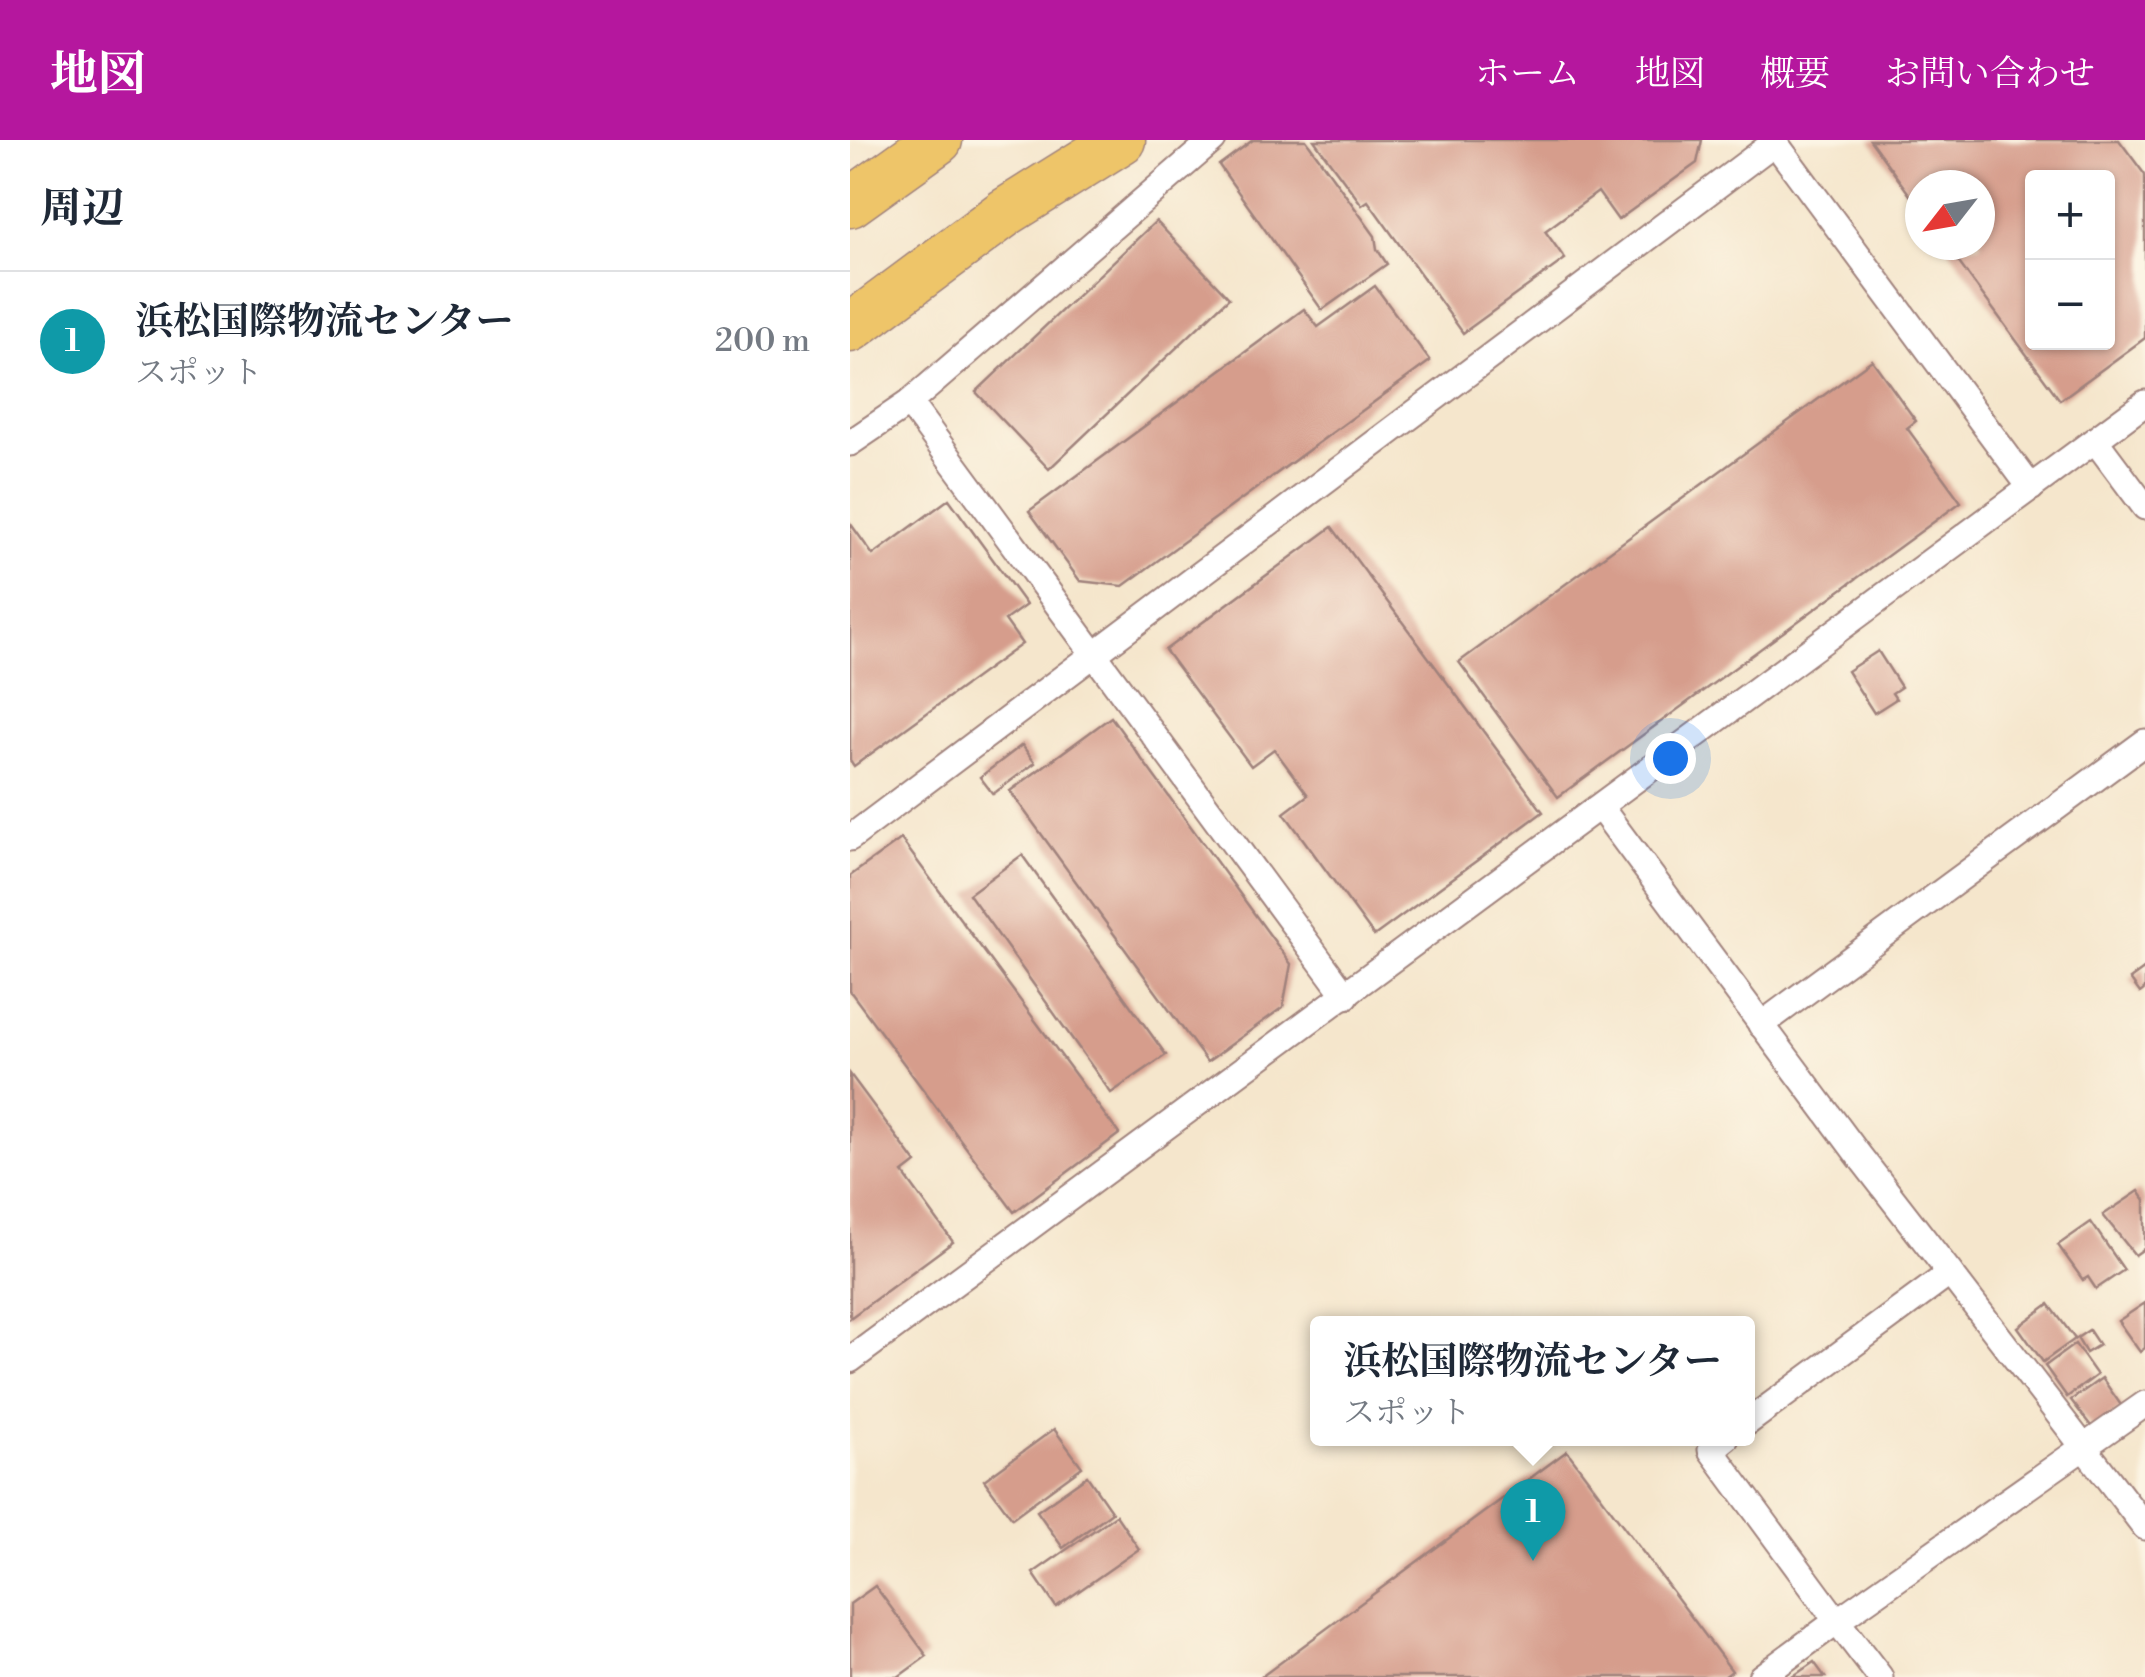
<!DOCTYPE html>
<html lang="ja">
<head>
<meta charset="utf-8">
<style>
  body { margin:0; font-family:"Libre Bodoni","Noto Serif JP",serif; background:#f6f6f7; color:#1f2937 }
  .controls { position:absolute; right:30px; top:30px; display:grid; overflow:hidden; border-radius:10px; box-shadow:0 2px 8px #0004 }
  .controls button { width:90px; height:90px; display:grid; place-items:center; padding:0; border:0; border-bottom:2px solid #e0e1e3; background:#fff; color:#1f2937; font:50px sans-serif }
  .compass { position:absolute; left:1055px; top:30px; width:90px; height:90px; border-radius:50%; background:#fff; box-shadow:0 2px 8px #0004; rotate:239deg }
  .you { position:absolute; left:820px; top:618px; width:35px; height:35px; margin:-25px; border:8px solid #fff; border-radius:50%; background:#1a73e8; box-shadow:0 0 0 15px #1a73e833 }
  .badge { display:grid; place-items:center; width:65px; height:65px; border-radius:50%; background:#b5179e; color:#fff; font-size:32px; font-weight:700 }
  .pin { position:absolute; translate:-50% -82px; filter:drop-shadow(0 2px 5px #0008) }
  .pin::after { content:''; position:absolute; top:52px; width:35px; height:30px; background:inherit; clip-path:polygon(0 0,100% 0,50% 100%) }
  .popup { position:absolute; left:460px; top:1176px; width:445px; height:130px; box-sizing:border-box; display:grid; place-content:center; border-radius:10px; background:#fff; filter:drop-shadow(0 2px 8px #0005); font-size:32px; white-space:nowrap; color:#747a83 }
  .popup b { font-size:38px; color:#1f2937 }
  .popup::after { content:''; position:absolute; left:50%; top:100%; margin-left:-20px; border:20px solid transparent; border-top-color:#fff }
  .list { margin:0; padding:0; list-style:none }
  h2 { display:flex; justify-content:space-between; align-items:center; height:130px; margin:0; padding:0 40px; font-size:42px }
  h2 small { font-size:32px; font-weight:400; color:#747a83 }
  .list li { display:grid; grid-template-columns:65px 1fr auto; gap:30px; align-items:center; box-sizing:border-box; height:140px; padding:0 40px; border-top:2px solid #e0e1e3 }
  .list b { display:block; font-size:38px; white-space:nowrap }
  .list p { margin:0; font-size:32px; white-space:nowrap; color:#747a83 }
  .list em { font-size:32px; font-style:normal; color:#747a83 }
  .map { position:relative; flex:none; width:1295px; height:1537px; overflow:hidden }
  header { display:flex; align-items:center; gap:60px; box-sizing:border-box; height:140px; padding:0 50px; background:#b5179e; color:#fff }
  header strong { font-size:48px }
  nav { display:flex; gap:55px; margin-inline-start:auto; font-size:35px }
  main { display:flex }
  aside { flex:1; background:#fff }
  .map>svg:first-child { display:block }
  .building { fill:#d69d8c; fill-rule:evenodd }
  .lines { fill:none; stroke-linecap:round; stroke-linejoin:round }
  .street-casing { stroke:#a0827c; stroke-width:29 }
  .highway-casing { stroke:#a0827c; stroke-width:51 }
  .street { stroke:#fff; stroke-width:25 }
  .highway { stroke:#eec569; stroke-width:48 }
</style>
</head>
<body>
<header>
<strong>地図</strong>
<nav><a>ホーム</a><a>地図</a><a>概要</a><a>お問い合わせ</a></nav>
</header>
<main>
<aside>
<h2>周辺<small></small></h2>
<ul class="list">
<li><span class="badge" style="background:#0f9aa8">1</span><div><b>浜松国際物流センター</b><p>スポット</p></div><em>200 m</em></li>
</ul>
</aside>
<div class="map">
<svg width="1295" height="1537" viewBox="0 0 1295 1537">
  <rect width="100%" height="100%" fill="#fcf5e5"/>
  <filter id="ink" filterUnits="userSpaceOnUse"><feTurbulence type="fractalNoise" baseFrequency=".01" numOctaves="2"/><feDisplacementMap in="SourceGraphic" scale="20" xChannelSelector="R" yChannelSelector="G"/><feConvolveMatrix kernelMatrix="1 2 1 2 8 2 1 2 1" color-interpolation-filters="sRGB"/></filter>
  <filter id="wash" filterUnits="userSpaceOnUse"><feTurbulence type="fractalNoise" baseFrequency=".0048" numOctaves="4" result="noise"/><feDisplacementMap in="SourceGraphic" scale="40" xChannelSelector="R" yChannelSelector="G"/><feGaussianBlur stdDeviation="2.25" result="paint"/><feColorMatrix in="noise" values="0 0 0 0 0 0 0 0 0 0 0 0 0 0 0 0 0 1.4 0 .05"/><feComposite in="paint" operator="in"/></filter>
  <g filter="url(#wash)">
    <rect width="100%" height="100%" fill="#f5e6cc"/>
    <g id="blocks">
      <g class="building">
        <polygon points="403,0 456,0 525,96 527,109 537,124 472,170 369,25"/>
        <polygon points="464,0 852,0 847,23 768,80 748,52 695,91 715,119 613,193 518,61 512,65"/>
        <path d="M1020 0H1269L1295 35V198L1210 260 1096 105H1130V45H1070V69ZM1182 38H1258V202H1182Z"/>
        <polygon points="306,81 379,158 199,329 126,252"/>
        <polygon points="525,146 580,221 273,446 230,441 179,371 454,169 468,187"/>
        <polygon points="1022,220 1066,281 1057,288 1111,362 708,657 609,522"/>
        <polygon points="99,359 176,465 155,480 172,504 4,626 0,620 0,383 23,415"/>
        <polygon points="482,387 693,672 524,796 434,673 458,655 424,609 401,626 315,510"/>
        <polygon points="1028,511 1051,547 1042,553 1046,559 1024,573 997,531"/>
        <polygon points="261,577 441,824 433,867 357,922 160,651"/>
        <polygon points="172,605 185,623 143,654 130,637"/>
        <polygon points="51,699 269,994 164,1072 0,851 0,736"/>
        <polygon points="172,715 316,915 261,953 119,754"/>
        <polygon points="1295,828 1295,849 1290,853 1280,839"/>
        <polygon points="0,934 66,1023 53,1033 103,1102 0,1178"/>
        <polygon points="1289,1051 1295,1060 1295,1108 1285,1115 1253,1075"/>
        <polygon points="1241,1082 1274,1130 1246,1149 1238,1137 1233,1140 1208,1105"/>
        <polygon points="1295,1163 1295,1208 1290,1212 1268,1181"/>
        <polygon points="1199,1164 1225,1199 1193,1222 1168,1187"/>
        <polygon points="1239,1190 1249,1205 1236,1213 1227,1198"/>
        <polygon points="1225,1204 1247,1235 1217,1257 1195,1226"/>
        <polygon points="1252,1238 1273,1268 1244,1290 1221,1260"/>
        <polygon points="204,1289 232,1327 162,1378 134,1340"/>
        <polygon points="717,1311 882,1531 874,1537 411,1537"/>
        <polygon points="237,1336 262,1372 213,1408 187,1371"/>
        <polygon points="266,1375 289,1409 206,1467 183,1433"/>
        <polygon points="25,1446 77,1516 48,1537 0,1537 0,1464"/>
        <polygon points="964,1522 975,1537 942,1537"/>
      </g>
    </g>
  </g>
  <g filter="url(#ink)">
    <use href="#blocks" fill-opacity="0" stroke="#a0827c" stroke-width="2.5"/>
    <g class="lines">
      <g class="street-casing">
        <g id="street">
          <polyline points="923,0 1181,348"/>
          <polyline points="59,263 496,856"/>
          <polyline points="1245,300 1295,367"/>
          <polyline points="0,303 59,263 363,0"/>
          <polyline points="750,667 1007,1013 1100,1133 898,1282"/>
          <polyline points="0,698 925,2"/>
          <polyline points="911,885 1295,602"/>
          <polyline points="1100,1133 1295,1387"/>
          <polyline points="0,1220 1295,263"/>
          <polyline points="876,1298 861,1310 987,1481 911,1537"/>
          <polyline points="1030,1537 987,1481 1295,1264"/>
        </g>
      </g>
      <g class="highway-casing">
        <g id="highway">
          <polyline points="0,63 88,0"/>
          <polyline points="0,188 156,72 271,0"/>
        </g>
      </g>
      <use href="#street" class="street"/>
      <use href="#highway" class="highway"/>
    </g>
  </g>
</svg>
<div class="controls">
<button>+</button>
<button>−</button>
</div>
<svg class="compass" viewBox="-18 -18 36 36"><path d="M0-13l5 13h-10z" fill="#e53935"/><path d="M0 13l5-13h-10z" fill="#747a83"/></svg>
<div class="you"></div>
<div class="pin badge" style="left:683px;top:1421px;background:#0f9aa8">1</div>
<div class="popup"><b>浜松国際物流センター</b>スポット</div>
</div>
</main>
</body>
</html>
